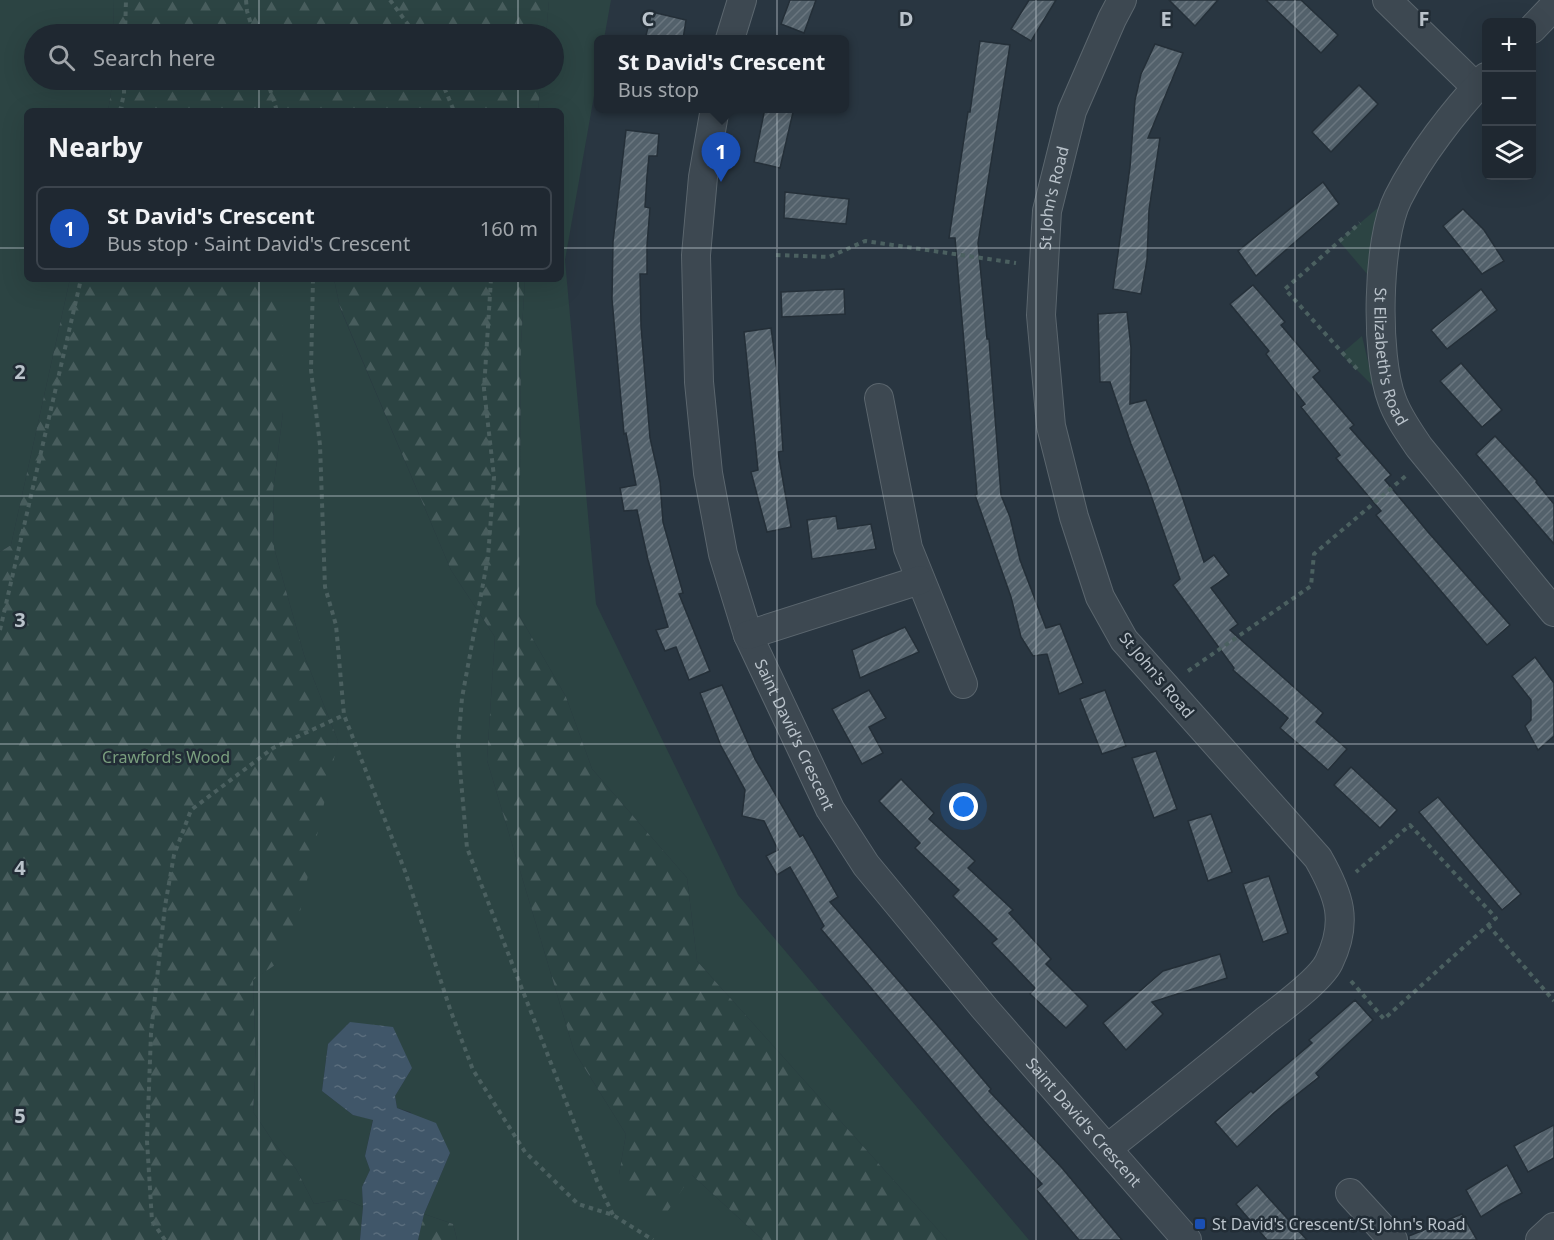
<!DOCTYPE html>
<html lang="en">
<head>
<meta charset="utf-8">
<style>
  body { margin:0; font-family:"Noto Sans",sans-serif; background:#273039; color:#f1f3f6 }
  .controls { position:absolute; right:18px; top:18px; display:grid; overflow:hidden; border-radius:9px; box-shadow:0 6px 24px #0002 }
  .controls button { width:54px; height:54px; display:grid; place-items:center; padding:0; border:0; border-bottom:2px solid #3c444d; background:#1f2831; color:#f1f3f6; font:30px sans-serif }
  .you { position:absolute; left:964px; top:807px; width:21px; height:21px; margin:-15px; border:4px solid #fff; border-radius:50%; background:#1a73e8; box-shadow:0 0 0 9px #1a73e833 }
  .badge { display:grid; place-items:center; width:39px; height:39px; border-radius:50%; background:#9ac6f0; color:#fff; font-size:20px; font-weight:700 }
  .pin { position:absolute; translate:-50% -50px; filter:drop-shadow(0 2px 3px #0008) }
  .pin::after { content:''; position:absolute; top:32px; width:21px; height:18px; background:inherit; clip-path:polygon(0 0,100% 0,50% 100%) }
  .popup { position:absolute; left:594px; top:35px; width:255px; height:78px; box-sizing:border-box; display:grid; place-content:center; border-radius:9px; background:#1f2831; filter:drop-shadow(0 2px 4px #0005); font-size:20px; white-space:nowrap; color:#a1a6ab }
  .popup b { font-size:22px; color:#f1f3f6 }
  .popup::after { content:''; position:absolute; left:50%; top:100%; margin-left:-12px; border:12px solid transparent; border-top-color:#1f2831 }
  .list { margin:0; padding:0; list-style:none }
  h2 { display:flex; justify-content:space-between; align-items:center; height:78px; margin:0; padding:0 24px; font-size:26px }
  h2 small { font-size:20px; font-weight:400; color:#a1a6ab }
  .list li { display:grid; grid-template-columns:39px 1fr auto; gap:18px; align-items:center; box-sizing:border-box; height:84px; margin:0 12px 12px; padding:0 12px; border:2px solid #3c444d; border-radius:9px }
  .list b { display:block; font-size:22px; white-space:nowrap }
  .list p { margin:0; font-size:20px; white-space:nowrap; color:#a1a6ab }
  .list em { font-size:20px; font-style:normal; color:#a1a6ab }
  .icon { flex:none; width:33px; height:33px; fill:none; stroke:currentColor; stroke-width:2; stroke-linecap:round; stroke-linejoin:round }
  .map { position:relative; flex:none; width:1554px; height:1240px; overflow:hidden }
  .search { position:absolute; background:#1f2831; box-shadow:0 6px 24px #0002; left:24px; top:24px; width:540px; height:66px; display:flex; align-items:center; gap:15px; box-sizing:border-box; padding:0 21px; border-radius:33px; color:#a1a6ab; font-size:22px }
  .panel { position:absolute; background:#1f2831; box-shadow:0 6px 24px #0002; left:24px; top:108px; width:540px; height:174px; border-radius:9px }
  .map>svg:first-child { display:block }
  .grass { fill:#2c4443 }
  .forest { fill:url(#forest-firs) }
  .water { fill:url(#water-ripples) }
  .building { fill:url(#building-hatch); stroke:#242f38; stroke-width:1.5 }
  .lines { fill:none; stroke-linecap:round; stroke-linejoin:round }
  .minor-casing { stroke:#5b666e; stroke-width:30 }
  .path { stroke:#4b6060; stroke-width:4; stroke-dasharray:4.5 4.5; stroke-linecap:butt }
  .minor { stroke:#3d4851; stroke-width:28 }
  .grid { fill:none; stroke:#bac3cb; stroke-width:1.5; stroke-opacity:0.55 }
  .transit-dot { fill:#1a4fb4; stroke:#222d36; stroke-width:2 }
  .labels { text-anchor:middle; dominant-baseline:central; stroke-width:5; stroke-linejoin:round; paint-order:stroke }
  .street-label { font-size:16px; fill:#bac3cb; stroke:#222d36 }
  .park-label { font-size:16px; fill:#7a9f7e; stroke:#222d36 }
  .poi-label { font-size:16px; fill:#bac3cb; stroke:#222d36; text-anchor:start }
  .grid-label { font-size:20px; text-anchor:middle; font-weight:bold; fill:#bac3cb; stroke:#222d36; stroke-width:5; stroke-linejoin:round; paint-order:stroke }
</style>
</head>
<body>
<div class="map">
<svg width="1554" height="1240" viewBox="0 0 1554 1240">
  <defs>
    <pattern id="forest-firs" width="22" height="20" patternUnits="userSpaceOnUse" patternTransform="scale(1.5)"><rect width="22" height="20" fill="#2c4443"/><path d="M5 1l3.5 6h-7zM16 11l3.5 6h-7z" fill="#485d5d"/></pattern>
    <pattern id="water-ripples" width="26" height="14" patternUnits="userSpaceOnUse" patternTransform="scale(1.5)"><rect width="26" height="14" fill="#405669"/><path d="M2 4q2-2 4 0t4 0M15 11q2-2 4 0t4 0" fill="none" stroke="#5a6d7d"/></pattern>
    <pattern id="building-hatch" width="6" height="6" patternUnits="userSpaceOnUse" patternTransform="scale(1.5)"><rect width="6" height="6" fill="#53616b"/><path d="M-1 1l2-2M0 6l6-6M5 7l2-2" fill="none" stroke="#6a767f"/></pattern>
  </defs>
  <rect width="100%" height="100%" fill="#293641"/>
  <g class="grass">
    <polygon points="0,0 114,0 113,34 34,34 34,80 113,80 108,111 27,111 27,279 70,279 11,545 0,552"/>
    <polygon points="549,0 611,0 604,39 598,39 598,73 565,260 596,604 738,895 1029,1240 947,1240 697,961 687,878 592,769 566,697 519,615 521,343 525,279 561,279 561,111 538,111 541,80 554,80 554,34 546,34"/>
    <polygon points="1380,206 1373,281 1339,241"/>
    <polygon points="283,279 334,279 340,308 451,570 495,637 487,760 574,1051 626,1134 619,1175 691,1174 763,1240 457,1240 453,1224 424,1214 450,1153 410,1112 397,1108 395,1096 412,1068 350,1022 328,1044 322,1091 353,1115 373,1119 365,1156 370,1170 362,1187 363,1207 344,1199 314,1204 296,1169 274,1143 253,1112 256,1062 253,979 275,965 338,741 304,655 274,548 273,491 283,412"/>
    <polygon points="1362,336 1374,387 1341,354"/>
  </g>
  <g class="forest">
    <polygon points="114,0 549,0 546,34 113,34"/>
    <polygon points="113,80 541,80 538,111 108,111"/>
    <polygon points="70,279 283,279 283,412 273,491 274,548 304,655 338,741 297,925 275,965 253,980 256,1062 253,1112 274,1143 296,1169 314,1204 344,1199 363,1207 360,1240 0,1240 0,552 11,545"/>
    <polygon points="334,279 525,279 521,343 519,615 566,697 592,769 687,878 697,961 947,1240 763,1240 692,1175 665,1215 619,1175 626,1134 574,1051 487,760 495,637 451,570 340,307"/>
    <polygon points="424,1214 453,1224 457,1240 418,1240"/>
  </g>
  <polygon class="water" points="350,1022 393,1027 412,1068 395,1096 397,1108 436,1123 450,1153 424,1214 418,1240 360,1240 363,1207 362,1187 370,1170 365,1156 373,1120 353,1115 322,1091 328,1044"/>
  <g class="building">
    <polygon points="790,0 816,0 804,33 781,24"/>
    <polygon points="1029,0 1056,0 1031,41 1011,29"/>
    <polygon points="1169,0 1218,0 1195,26"/>
    <polygon points="1266,0 1301,0 1338,35 1321,53"/>
    <polygon points="652,12 686,20 683,39 645,39"/>
    <polygon points="980,41 1010,45 978,243 987,339 989,339 1001,495 1010,517 1020,560 1046,628 1060,624 1083,683 1059,694 1047,654 1033,656 1021,637 1011,597 975,495 977,494 955,238 949,238 968,112 970,112"/>
    <polygon points="1155,44 1183,53 1148,138 1160,138 1149,210 1147,260 1141,294 1113,289 1130,167 1135,100 1141,74"/>
    <polygon points="1359,85 1378,104 1331,152 1312,132"/>
    <polygon points="765,108 794,108 780,168 754,162"/>
    <polygon points="626,130 659,134 657,156 649,156 647,176 645,207 650,208 647,245 647,274 640,274 641,326 650,438 660,482 663,522 683,593 679,594 710,671 689,680 676,647 665,651 656,630 668,627 648,560 637,510 624,511 620,488 636,485 626,433 624,434 612,299 613,242"/>
    <polygon points="1323,182 1339,204 1256,276 1238,251"/>
    <polygon points="785,192 849,199 846,224 784,218"/>
    <polygon points="1463,209 1484,230 1504,261 1482,274 1443,226"/>
    <polygon points="1253,285 1285,322 1281,325 1320,371 1313,377 1354,425 1350,428 1391,475 1385,480 1428,532 1510,625 1487,645 1376,515 1381,511 1336,458 1340,455 1301,407 1305,404 1266,354 1269,351 1230,304"/>
    <polygon points="844,289 845,314 782,317 781,292"/>
    <polygon points="1481,289 1497,310 1447,349 1431,330"/>
    <polygon points="1127,312 1131,348 1130,404 1146,400 1177,481 1204,562 1214,555 1229,575 1211,588 1238,624 1230,630 1323,713 1316,722 1347,749 1328,770 1280,728 1288,718 1233,670 1234,668 1173,585 1180,579 1147,484 1131,444 1110,382 1100,382 1098,314"/>
    <polygon points="771,328 779,386 783,451 778,452 791,527 767,532 751,472 758,470 744,332"/>
    <polygon points="1461,363 1502,410 1482,427 1440,381"/>
    <polygon points="1495,436 1537,481 1536,482 1554,504 1554,544 1476,454"/>
    <polygon points="836,516 838,529 871,524 876,549 812,559 807,520"/>
    <polygon points="905,627 919,652 860,678 852,650"/>
    <polygon points="1535,657 1554,683 1554,736 1538,750 1525,726 1531,720 1531,700 1512,676"/>
    <polygon points="722,685 755,759 800,837 803,835 838,897 830,902 937,1025 991,1089 989,1091 1062,1168 1122,1240 1079,1240 1036,1189 1042,1184 984,1121 821,929 824,926 790,867 777,875 766,856 778,850 764,821 742,816 745,790 721,746 700,693"/>
    <polygon points="869,690 886,718 869,727 883,753 862,764 832,709"/>
    <polygon points="1105,690 1126,746 1102,754 1080,699"/>
    <polygon points="1156,751 1177,809 1154,818 1132,758"/>
    <polygon points="1351,767 1397,810 1380,828 1334,785"/>
    <polygon points="901,779 934,813 929,819 975,861 968,868 1013,910 1009,913 1051,959 1046,964 1088,1006 1066,1028 1030,994 1035,988 992,943 997,939 953,896 959,890 915,848 920,843 879,801"/>
    <polygon points="1438,797 1521,894 1502,910 1419,812"/>
    <polygon points="1211,814 1232,872 1208,881 1188,821"/>
    <polygon points="1269,876 1288,933 1263,942 1243,884"/>
    <polygon points="1220,954 1227,978 1152,1002 1163,1014 1126,1050 1103,1023 1163,971"/>
    <polygon points="1355,1000 1373,1020 1316,1073 1319,1077 1275,1112 1237,1147 1215,1122 1251,1091 1253,1093 1312,1043 1309,1040"/>
    <polygon points="1554,1125 1554,1158 1528,1172 1514,1146"/>
    <polygon points="1507,1165 1522,1193 1501,1204 1481,1217 1466,1190"/>
    <polygon points="1257,1185 1274,1204 1307,1240 1267,1240 1236,1204"/>
    <polygon points="1462,1214 1477,1240 1409,1240 1409,1236"/>
  </g>
  <g class="lines">
    <g class="minor-casing">
      <g id="minor">
        <polyline points="1387,0 1476,87"/>
        <polyline points="1532,29 1554,6"/>
        <polyline points="730,39 742,0"/>
        <path id="s1" d="M1486 77C1454 111 1419 156 1398 198 1377 239 1375 356 1392 400 1398 417 1409 432 1419 447L1554 612"/>
        <path id="s2" d="M715 108 703 177 696 255 699 382 708 473 723 554 748 635 830 809 866 865 985 1009 1187 1240"/>
        <polyline points="879,398 908,548 963,684"/>
        <polyline points="748,635 920,580"/>
        <path id="s3" d="M1108 1148C1161 1106 1213 1064 1265 1021 1281 1009 1321 979 1329 962 1349 921 1339 895 1318 858L1124 640 1100 597 1074 517 1051 426 1041 315 1047 211 1072 111 1112 19 1122 0"/>
        <polyline points="1350,1193 1393,1240"/>
        <polyline points="1540,1240 1554,1227"/>
      </g>
    </g>
    <g class="path">
      <polyline points="246,0 247,11 254,34"/>
      <polyline points="390,0 415,34"/>
      <polyline points="125,34 126,0"/>
      <polyline points="267,80 277,111"/>
      <polyline points="441,80 454,111"/>
      <polyline points="120,111 124,94 124,80"/>
      <polyline points="776,255 829,257 865,241 1016,263"/>
      <polyline points="313,279 311,370 320,445 325,587 336,625 344,715 405,871 450,1009 473,1070 525,1152 578,1204 613,1215 653,1240"/>
      <polyline points="491,279 484,389 494,477 488,557 462,698 458,746 467,848 597,1181 613,1215"/>
      <polyline points="1357,369 1285,289 1360,223"/>
      <polyline points="0,630 81,279"/>
      <polyline points="1188,671 1311,586 1314,554 1408,474"/>
      <polyline points="1488,925 1554,1001"/>
      <polyline points="1351,981 1384,1019 1496,918 1410,825 1356,872"/>
      <polyline points="165,1240 152,1221 147,1141 151,1033 165,906 174,855 191,810 273,748 344,715"/>
    </g>
    <use href="#minor" class="minor"/>
  </g>
  <path class="grid" d="M259 0V34M518 0V34M777 0V1240M1036 0V1240M1295 0V1240M259 80V111M518 80V111M0 248H27M561 248H1554M259 279V1240M518 279V1240M0 496H1554M0 744H1554M0 992H1554"/>
  <rect class="transit-dot" x="1194" y="1218" width="12" height="12" rx="3"/>
  <g class="labels">
    <g class="street-label">
      <text stroke="none"><textPath href="#s3" startOffset="1148">St John's Road</textPath></text>
      <text stroke="none"><textPath href="#s1" startOffset="312">St Elizabeth's Road</textPath></text>
      <text transform="translate(1157 675) rotate(50)">St John's Road</text>
      <text stroke="none"><textPath href="#s2" startOffset="644">Saint David's Crescent</textPath></text>
      <text stroke="none"><textPath href="#s2" startOffset="1130">Saint David's Crescent</textPath></text>
    </g>
    <g class="park-label">
      <text x="166" y="757">Crawford's Wood</text>
    </g>
    <g class="poi-label">
      <text x="1212" y="1224">St David's Crescent/St John's Road</text>
    </g>
  </g>
  <g class="grid-label">
    <text x="648" y="26">C</text>
    <text x="906" y="26">D</text>
    <text x="1166" y="26">E</text>
    <text x="1424" y="26">F</text>
    <text x="20" y="379">2</text>
    <text x="20" y="627">3</text>
    <text x="20" y="875">4</text>
    <text x="20" y="1123">5</text>
  </g>
</svg>
<div class="controls">
<button>+</button>
<button>−</button>
<button><svg class="icon" aria-label="layers" viewBox="0 0 24 24"><path d="M12 4l9 5-9 5-9-5zM3 14l9 5 9-5"/></svg></button>
</div>
<div class="you"></div>
<div class="pin badge" style="left:721px;top:182px;background:#1a4fb4">1</div>
<div class="popup"><b>St David's Crescent</b>Bus stop</div>
<div class="search"><svg class="icon" aria-label="search" viewBox="0 0 24 24"><circle cx="10" cy="10" r="6"/><path d="M15 15l6 6"/></svg>Search here</div>
<section class="panel">
<h2>Nearby<small></small></h2>
<ul class="list">
<li><span class="badge" style="background:#1a4fb4">1</span><div><b>St David's Crescent</b><p>Bus stop · Saint David's Crescent</p></div><em>160 m</em></li>
</ul>
</section>
</div>
</body>
</html>
